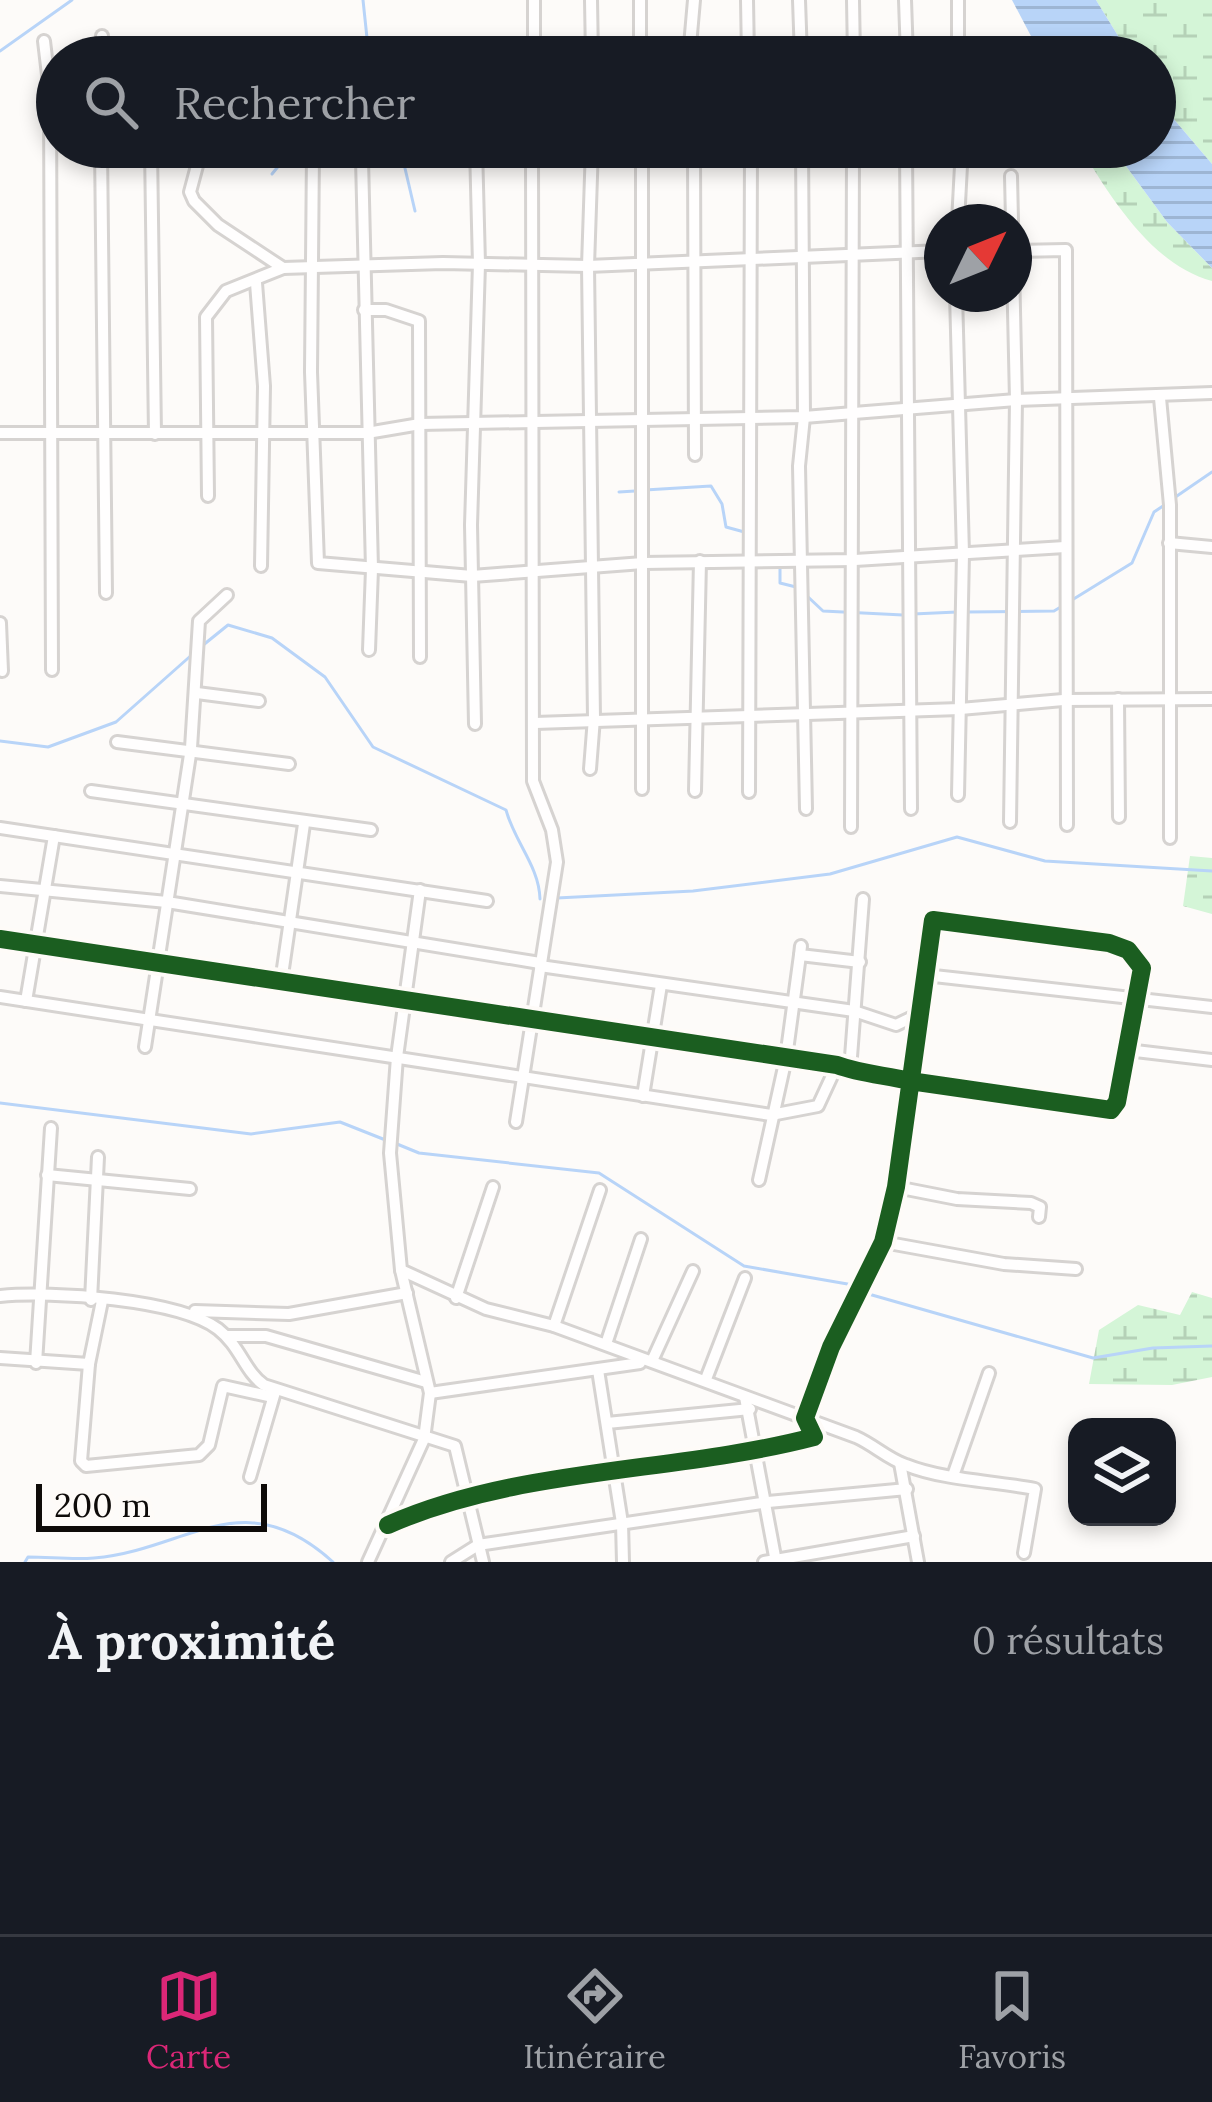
<!DOCTYPE html>
<html lang="fr">
<head>
<meta charset="utf-8">
<style>
  body { margin:0; font-family:Lora,serif; background:#242831; color:#f1f3f6 }
  .controls { position:absolute; right:36px; bottom:36px; display:grid; overflow:hidden; border-radius:24px; box-shadow:0 6px 18px #0003 }
  .controls button { width:108px; height:108px; display:grid; place-items:center; padding:0; border:0; border-bottom:3px solid #363941; background:#171b24; color:#f1f3f6; font:60px sans-serif }
  .compass { position:absolute; left:924px; top:204px; width:108px; height:108px; border-radius:50%; background:#171b24; box-shadow:0 6px 18px #0003; rotate:47deg }
  .scale { position:absolute; left:36px; bottom:30px; width:231px; box-sizing:border-box; padding-left:12px; border:6px solid #0e0b09; border-top:0; font-size:33px; line-height:42px; white-space:nowrap; color:#0e0b09; -webkit-text-stroke:9px #fefbf8; paint-order:stroke }
  .list { margin:0; padding:0; list-style:none }
  h2 { display:flex; justify-content:space-between; align-items:center; height:156px; margin:0; padding:0 48px; font-size:51px }
  h2 small { font-size:39px; font-weight:400; color:#9ea1a6 }
  .icon { flex:none; width:66px; height:66px; fill:none; stroke:currentColor; stroke-width:2; stroke-linecap:round; stroke-linejoin:round }
  .map { position:relative; flex:none; width:1212px; height:1562px; overflow:hidden }
  .search { position:absolute; background:#171b24; box-shadow:0 6px 18px #0003; left:36px; right:36px; top:36px; height:132px; display:flex; align-items:center; gap:30px; box-sizing:border-box; padding:0 42px; border-radius:66px; color:#9ea1a6; font-size:45px }
  .sheet { height:372px; background:#171b24 }
  nav { display:flex; justify-content:space-around; align-items:center; box-sizing:border-box; height:168px; border-top:3px solid #363941; background:#171b24; font-size:33px; color:#9ea1a6 }
  nav a { display:grid; justify-items:center; gap:6px }
  nav .on { color:#db2777 }
  .map>svg:first-child { display:block }
  .wetland { fill:url(#wetland-marsh) }
  .water { fill:url(#water-rules) }
  .lines { fill:none; stroke-linecap:round; stroke-linejoin:round }
  .stream { stroke:#b8d4f8; stroke-width:3 }
  .minor-casing { stroke:#d6d3d1; stroke-width:16 }
  .minor { stroke:#fffefe; stroke-width:10 }
  .cycleway-casing { stroke:#fefbf8; stroke-width:26 }
  .cycleway { stroke:#1b5e20; stroke-width:18 }
</style>
</head>
<body>
<div class="map">
<svg width="1212" height="1562" viewBox="0 0 1212 1562">
  <defs>
    <pattern id="wetland-marsh" width="20" height="14" patternUnits="userSpaceOnUse" patternTransform="scale(3)"><rect width="20" height="14" fill="#d4f5d7"/><path d="M1 5h8M5 5V1M11 12h8M15 12V8" fill="none" stroke="#b5d1b7"/></pattern>
    <pattern id="water-rules" width="6" height="5" patternUnits="userSpaceOnUse" patternTransform="scale(3)"><rect width="6" height="5" fill="#b8d4f8"/><path d="M0 2.5h6" fill="none" stroke="#9db5d3"/></pattern>
  </defs>
  <rect width="100%" height="100%" fill="#fdfbf9"/>
  <g class="wetland">
    <polygon points="1096,0 1212,0 1212,164 1155,97 1155,57 1131,57"/>
    <path d="M1080 147H1112L1167 222 1212 268V281C1152 265 1111 198 1080 147Z"/>
    <polygon points="1190,856 1212,858 1212,914 1183,906"/>
    <polygon points="1192,1292 1212,1298 1212,1377 1172,1385 1089,1384 1099,1330 1138,1305 1180,1315"/>
  </g>
  <g class="water">
    <polygon points="1012,0 1096,0 1131,57 1042,57"/>
    <polygon points="1155,97 1212,164 1212,268 1167,222 1112,147 1155,147"/>
  </g>
  <g class="lines">
    <g class="stream">
      <polyline points="363,0 369,57"/>
      <polyline points="0,51 72,0"/>
      <polyline points="400,147 415,211"/>
      <polyline points="272,174 294,147"/>
      <polyline points="645,490 711,486 722,504 726,527 748,533"/>
      <polyline points="619,492 635,491"/>
      <polyline points="1174,498 1212,472"/>
      <polyline points="758,556 777,556"/>
      <polyline points="780,565 780,583 800,588"/>
      <polyline points="806,595 823,611 903,615"/>
      <polyline points="1072,600 1132,563 1154,512 1166,504"/>
      <polyline points="967,612 1054,611 1064,605"/>
      <polyline points="913,614 957,612"/>
      <path d="M202 646 228 625 272 638 325 677 373 747 506 810C515 843 539 866 540 899"/>
      <polyline points="0,741 48,747 116,722 195,652"/>
      <polyline points="557,898 693,891 830,874 957,837 1045,861 1212,871"/>
      <polyline points="0,1103 251,1134 340,1122 388,1141"/>
      <polyline points="397,1144 419,1153 599,1173 744,1266 859,1286"/>
      <polyline points="865,1293 1093,1358 1153,1348 1212,1346"/>
      <path d="M25 1562 28 1557C50 1557 73 1560 94 1558 188 1550 243 1480 333 1562"/>
    </g>
    <g class="minor-casing">
      <g id="minor">
        <polyline points="534,0 534,57"/>
        <polyline points="591,0 592,57"/>
        <polyline points="640,0 640,57"/>
        <polyline points="747,0 748,57"/>
        <polyline points="799,0 801,57"/>
        <polyline points="853,0 854,57"/>
        <polyline points="905,0 907,57"/>
        <polyline points="958,0 958,57"/>
        <polyline points="44,41 50,92 52,670"/>
        <polyline points="102,57 102,36"/>
        <polyline points="155,57 185,51 339,50"/>
        <polyline points="689,57 694,0"/>
        <polyline points="101,147 106,593"/>
        <polyline points="151,147 155,434"/>
        <polyline points="202,147 190,192 194,201 218,225 283,268 443,263 588,266 942,251"/>
        <polyline points="262,147 262,148"/>
        <polyline points="694,147 695,455"/>
        <polyline points="802,147 804,417 799,466 806,809"/>
        <polyline points="906,147 911,809"/>
        <polyline points="313,151 311,372 318,563 472,576 643,563 855,560 1065,547"/>
        <polyline points="362,159 372,569 369,650"/>
        <polyline points="958,222 962,147"/>
        <polyline points="1014,251 1066,250 1067,825"/>
        <polyline points="256,283 264,386 261,566"/>
        <polyline points="956,294 963,554 958,795"/>
        <polyline points="364,310 386,310 419,321 420,657"/>
        <polyline points="1160,398 1170,505 1170,838"/>
        <polyline points="0,433 367,433 420,424 804,417 1016,400 1212,393"/>
        <polyline points="208,496 206,317 226,291 283,268"/>
        <polyline points="1169,543 1212,547"/>
        <polyline points="0,623 2,671"/>
        <polyline points="197,693 259,701"/>
        <polyline points="1118,699 1119,817"/>
        <polyline points="535,723 960,709 1063,700 1212,699"/>
        <polyline points="475,724 471,525 479,264 476,147"/>
        <polyline points="117,742 289,764"/>
        <polyline points="590,769 594,718 588,266 592,147"/>
        <polyline points="642,789 642,147"/>
        <polyline points="91,791 371,830"/>
        <polyline points="695,791 700,561"/>
        <polyline points="749,792 751,147"/>
        <polyline points="1010,822 1016,400 1011,176"/>
        <polyline points="851,827 853,147"/>
        <polyline points="0,828 487,901"/>
        <polyline points="0,886 167,902 540,963"/>
        <path d="M420 890 397 1057 390 1153 401 1270 486 1309 554 1326 856 1437C874 1445 888 1459 906 1465 943 1480 994 1481 1035 1489L1024 1553"/>
        <path d="M0 939 837 1065C861 1074 886 1075 910 1081L1111 1110 1117 1102 1142 968 1128 950 1109 943 933 920 896 1187 883 1242 831 1347 805 1418 814 1437C676 1473 518 1467 388 1525"/>
        <polyline points="801,946 800,955 860,962"/>
        <polyline points="540,966 854,1011 896,1025 917,1015"/>
        <polyline points="925,975 1212,1007"/>
        <polyline points="281,982 304,824"/>
        <polyline points="0,997 771,1115 818,1106 837,1065"/>
        <polyline points="26,1001 54,836"/>
        <polyline points="145,1047 191,748 199,621 227,595"/>
        <polyline points="1127,1050 1212,1060"/>
        <polyline points="850,1070 863,899"/>
        <polyline points="643,1096 661,985"/>
        <polyline points="516,1122 557,862 552,830 533,781 532,147"/>
        <polyline points="47,1175 190,1189"/>
        <polyline points="759,1180 786,1058 800,955"/>
        <polyline points="896,1187 957,1199 1031,1203 1040,1207 1039,1217"/>
        <polyline points="883,1242 1004,1264 1076,1269"/>
        <path d="M0 1296C52 1291 178 1299 218 1329 240 1346 245 1372 264 1385L455 1446 483 1562"/>
        <polyline points="456,1298 493,1187"/>
        <polyline points="91,1300 98,1157"/>
        <polyline points="195,1311 289,1314 407,1293"/>
        <polyline points="554,1326 600,1190"/>
        <polyline points="227,1336 266,1336 426,1382"/>
        <polyline points="606,1344 641,1239"/>
        <polyline points="0,1358 89,1364 102,1301"/>
        <polyline points="652,1361 693,1271"/>
        <polyline points="36,1363 51,1128"/>
        <polyline points="89,1364 81,1461 86,1466 199,1455 209,1445 223,1386 273,1397"/>
        <polyline points="598,1370 622,1523 623,1562"/>
        <polyline points="706,1379 745,1278"/>
        <polyline points="430,1393 640,1363"/>
        <polyline points="745,1397 776,1562"/>
        <polyline points="607,1423 750,1409"/>
        <polyline points="900,1463 918,1562"/>
        <polyline points="954,1473 989,1373"/>
        <polyline points="250,1477 275,1392"/>
        <polyline points="368,1562 424,1439 430,1393 401,1270"/>
        <polyline points="451,1562 478,1545 768,1502 907,1489"/>
        <polyline points="764,1562 914,1536"/>
      </g>
    </g>
    <use href="#minor" class="minor"/>
    <g class="cycleway-casing">
      <path id="cycleway" d="M0 939 837 1065C861 1074 886 1075 910 1081L1111 1110 1117 1102 1142 968 1128 950 1109 943 933 920 896 1187 883 1242 831 1347 805 1418 814 1437C676 1473 518 1467 388 1525"/>
    </g>
    <use href="#cycleway" class="cycleway"/>
  </g>
</svg>
<div class="controls">
<button><svg class="icon" aria-label="layers" viewBox="0 0 24 24"><path d="M12 4l9 5-9 5-9-5zM3 14l9 5 9-5"/></svg></button>
</div>
<svg class="compass" viewBox="-18 -18 36 36"><path d="M0-13l5 13h-10z" fill="#e53935"/><path d="M0 13l5-13h-10z" fill="#9ea1a6"/></svg>
<div class="scale">200 m</div>
<div class="search"><svg class="icon" aria-label="search" viewBox="0 0 24 24"><circle cx="10" cy="10" r="6"/><path d="M15 15l6 6"/></svg>Rechercher</div>
</div>
<section class="sheet">
<h2>À proximité<small>0 résultats</small></h2>
<ul class="list">
</ul>
</section>
<nav>
<a class="on"><svg class="icon" aria-label="map" viewBox="0 0 24 24"><path d="M3 6l6-2 6 2 6-2v14l-6 2-6-2-6 2zM9 4v14M15 6v14"/></svg>Carte</a>
<a><svg class="icon" aria-label="directions" viewBox="0 0 24 24"><path d="M12 3l9 9-9 9-9-9zM9 14v-3h6M13 9l2 2-2 2"/></svg>Itinéraire</a>
<a><svg class="icon" aria-label="saved" viewBox="0 0 24 24"><path d="M7 4h10v16l-5-4-5 4z"/></svg>Favoris</a>
</nav>
</body>
</html>
